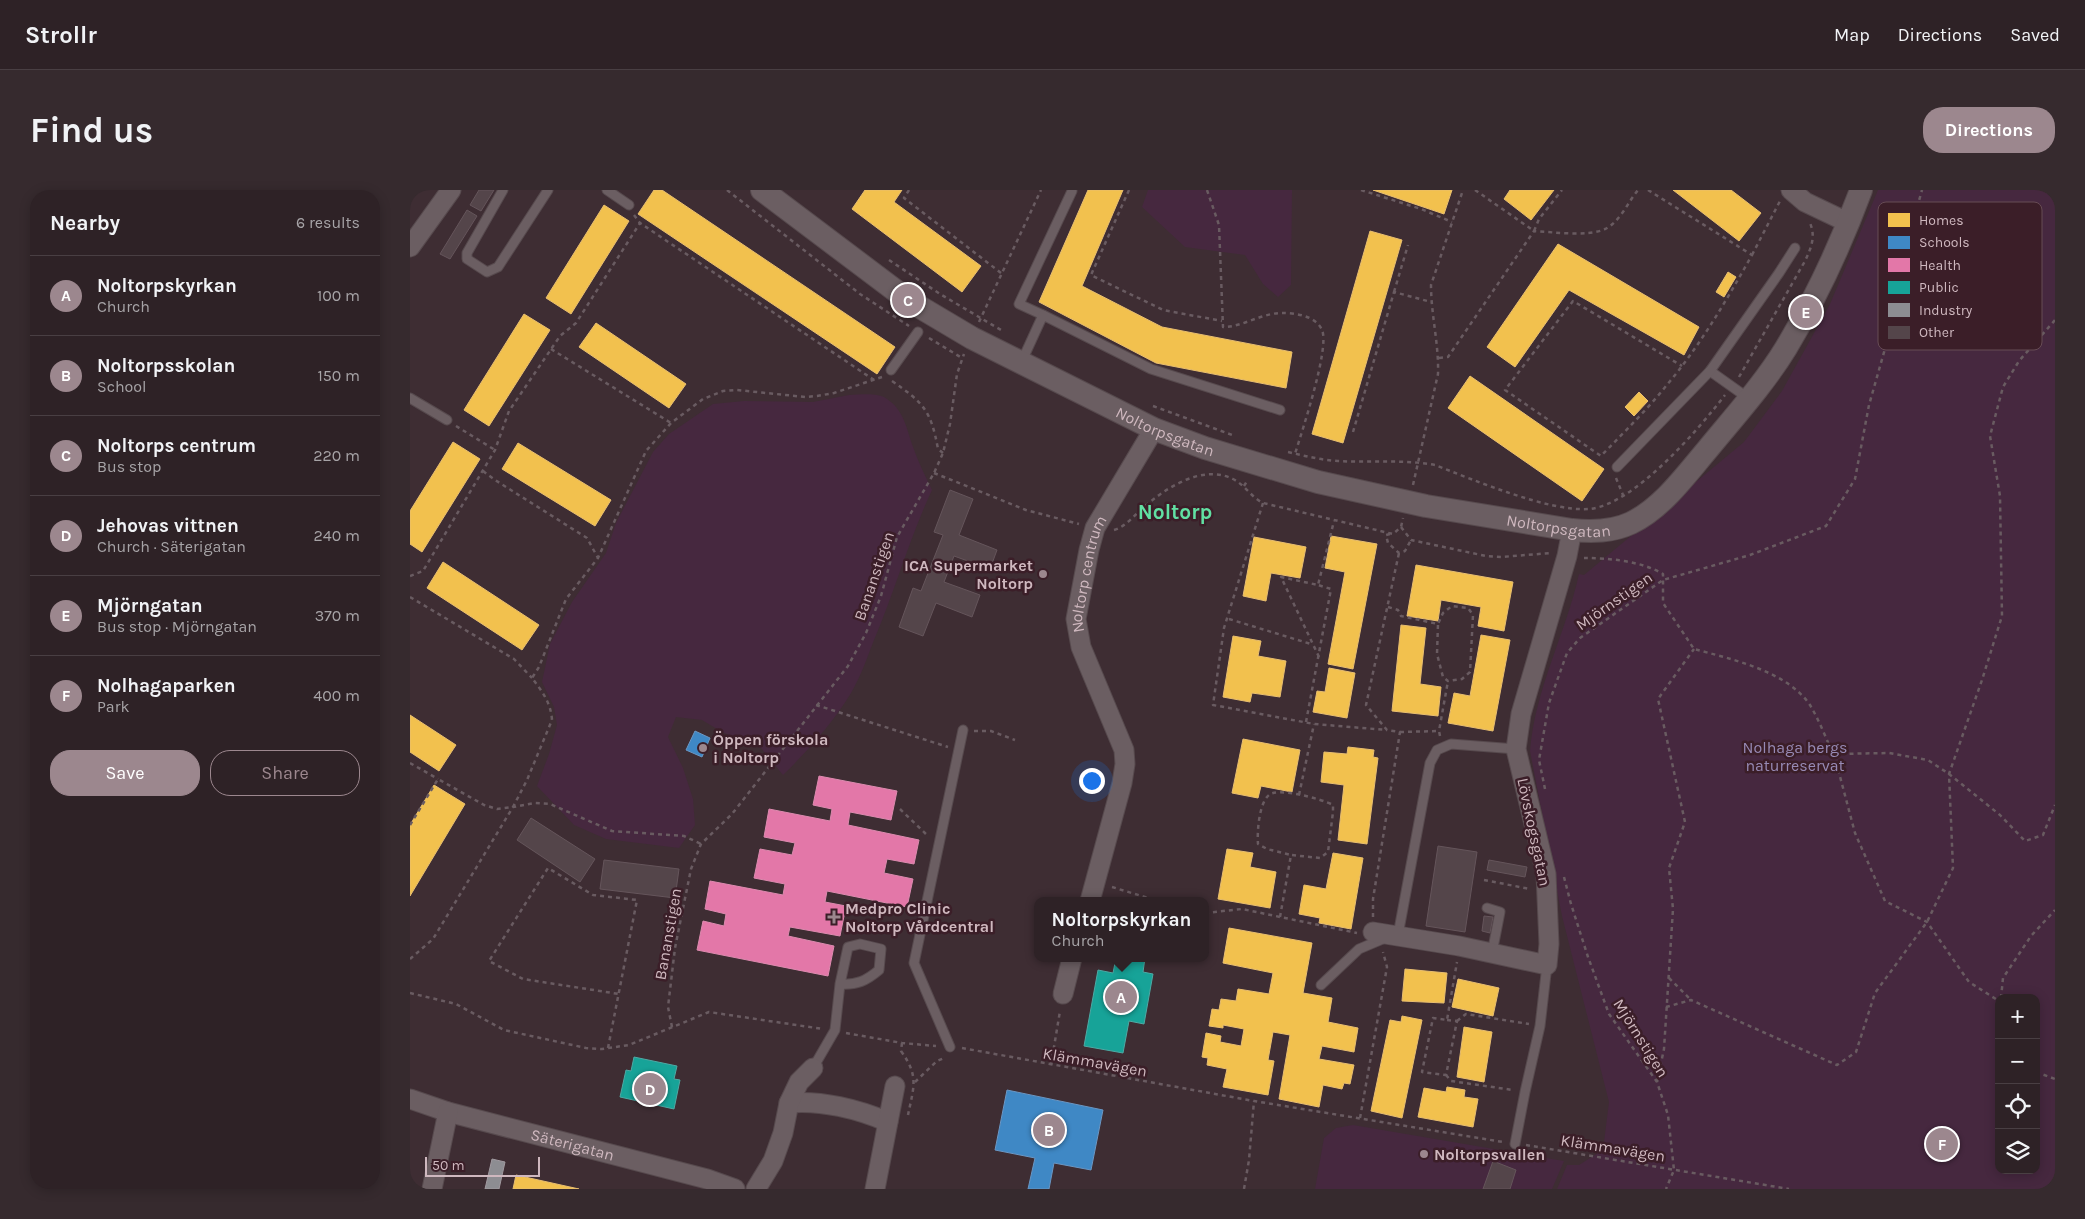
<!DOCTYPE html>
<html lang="en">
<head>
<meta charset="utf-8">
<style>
  body { margin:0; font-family:Karla,sans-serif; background:#362a2e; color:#f1f3f6 }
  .controls { position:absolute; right:15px; bottom:15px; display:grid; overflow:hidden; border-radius:10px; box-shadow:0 2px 12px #0003 }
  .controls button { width:45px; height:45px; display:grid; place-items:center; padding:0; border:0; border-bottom:1px solid #493f43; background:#2e2226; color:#f1f3f6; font:25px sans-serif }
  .scale { position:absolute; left:15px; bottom:12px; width:115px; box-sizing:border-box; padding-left:5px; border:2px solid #cfb8bf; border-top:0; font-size:14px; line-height:18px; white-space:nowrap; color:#cfb8bf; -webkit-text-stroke:4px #3b1e28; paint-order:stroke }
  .you { position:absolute; left:681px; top:590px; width:18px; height:18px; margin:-12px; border:4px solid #fff; border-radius:50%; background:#1a73e8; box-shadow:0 0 0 8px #1a73e833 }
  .badge { display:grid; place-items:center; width:32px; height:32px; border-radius:50%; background:#9c878e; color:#fff; font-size:16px; font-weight:700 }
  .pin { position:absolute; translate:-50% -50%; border:2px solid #fff; box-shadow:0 1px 5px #0006 }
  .popup { position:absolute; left:624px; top:707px; width:175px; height:65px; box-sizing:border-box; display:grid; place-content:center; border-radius:10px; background:#2e2226; filter:drop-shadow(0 1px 4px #0005); font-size:16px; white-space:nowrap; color:#a7a4a7 }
  .popup b { font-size:19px; color:#f1f3f6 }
  .popup::after { content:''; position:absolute; left:50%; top:100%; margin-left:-10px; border:10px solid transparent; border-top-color:#2e2226 }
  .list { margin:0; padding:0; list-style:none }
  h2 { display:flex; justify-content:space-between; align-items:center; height:65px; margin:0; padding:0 20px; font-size:21px }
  h2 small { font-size:16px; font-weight:400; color:#a7a4a7 }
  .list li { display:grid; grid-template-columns:32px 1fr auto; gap:15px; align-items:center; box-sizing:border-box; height:80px; padding:0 20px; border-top:1px solid #493f43 }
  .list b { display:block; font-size:19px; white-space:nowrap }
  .list p { margin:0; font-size:16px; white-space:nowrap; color:#a7a4a7 }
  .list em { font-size:16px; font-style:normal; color:#a7a4a7 }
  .actions { display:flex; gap:10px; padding:15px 20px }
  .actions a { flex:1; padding:11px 0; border:1px solid #9c878e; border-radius:20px; text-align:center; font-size:18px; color:#9c878e }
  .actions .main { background:#9c878e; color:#fff }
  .icon { flex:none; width:28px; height:28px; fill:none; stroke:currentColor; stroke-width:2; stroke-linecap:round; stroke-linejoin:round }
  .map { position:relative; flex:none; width:1645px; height:999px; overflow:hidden; border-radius:20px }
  header { display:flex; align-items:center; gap:30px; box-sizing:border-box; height:70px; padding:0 25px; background:#2e2226; border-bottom:1px solid #493f43 }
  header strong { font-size:24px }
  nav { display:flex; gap:28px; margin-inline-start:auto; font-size:18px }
  .intro { display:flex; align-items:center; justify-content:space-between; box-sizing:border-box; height:120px; padding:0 30px }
  h1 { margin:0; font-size:35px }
  .button { padding:12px 22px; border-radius:20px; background:#9c878e; color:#fff; font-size:18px; font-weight:700 }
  main { display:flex; gap:30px; padding:0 30px }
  aside { flex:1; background:#2e2226; border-radius:20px; box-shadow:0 2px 12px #0003 }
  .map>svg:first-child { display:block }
  .green { fill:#46283f; fill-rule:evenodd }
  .homes { fill:#f2c14e; stroke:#e8be70 }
  .schools { fill:#3f88c5; stroke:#6a96c3 }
  .health { fill:#e377a8; stroke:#dd8aaf }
  .public { fill:#17a398; stroke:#4ea9a4 }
  .industry { fill:#8d8d92; stroke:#a19aa0 }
  .building { fill:#54454a; stroke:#65555b }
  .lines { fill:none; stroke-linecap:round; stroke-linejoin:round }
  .service-casing { stroke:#574a4e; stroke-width:11 }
  .minor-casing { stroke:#574a4e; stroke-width:21 }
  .tertiary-casing { stroke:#574a4e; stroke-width:24 }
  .path { stroke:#695b61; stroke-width:2.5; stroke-dasharray:4 4; stroke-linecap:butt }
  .service { stroke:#6b5e62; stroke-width:9 }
  .minor { stroke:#6b5e62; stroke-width:19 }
  .tertiary { stroke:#6b5e62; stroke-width:22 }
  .poi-dot { fill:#9c878e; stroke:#3b1e28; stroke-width:2 }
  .labels { text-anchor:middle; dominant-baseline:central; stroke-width:5; stroke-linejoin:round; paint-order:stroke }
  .street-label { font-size:16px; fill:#cfb8bf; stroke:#3b1e28 }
  .poi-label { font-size:16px; font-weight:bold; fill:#cfb8bf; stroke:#3b1e28; text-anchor:start }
  .park-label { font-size:16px; fill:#978ab5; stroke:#3b1e28 }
  .district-label { font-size:21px; font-weight:bold; fill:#61e0a3; stroke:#3b1e28 }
  .key { fill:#3b1e28; stroke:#674c55; stroke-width:1 }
  .key-label { font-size:14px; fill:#cfb8bf }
</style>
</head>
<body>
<header>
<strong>Strollr</strong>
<nav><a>Map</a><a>Directions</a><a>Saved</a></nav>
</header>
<div class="intro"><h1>Find us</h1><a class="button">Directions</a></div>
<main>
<aside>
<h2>Nearby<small>6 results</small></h2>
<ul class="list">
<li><span class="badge">A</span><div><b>Noltorpskyrkan</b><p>Church</p></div><em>100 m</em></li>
<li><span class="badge">B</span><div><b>Noltorpsskolan</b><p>School</p></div><em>150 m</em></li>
<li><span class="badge">C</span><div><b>Noltorps centrum</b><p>Bus stop</p></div><em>220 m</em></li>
<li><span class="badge">D</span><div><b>Jehovas vittnen</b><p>Church · Säterigatan</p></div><em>240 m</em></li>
<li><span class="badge">E</span><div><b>Mjörngatan</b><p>Bus stop · Mjörngatan</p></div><em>370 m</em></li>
<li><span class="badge">F</span><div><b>Nolhagaparken</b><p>Park</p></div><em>400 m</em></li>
</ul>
<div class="actions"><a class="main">Save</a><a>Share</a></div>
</aside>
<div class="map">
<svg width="1645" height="999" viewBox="0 0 1645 999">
  <rect width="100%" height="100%" fill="#3e2d33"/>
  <g class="green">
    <polygon points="738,0 882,0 881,95 868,107 853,94 835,65 775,57 732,17"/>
    <path d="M1468 0H1645V999H1147L1157 975H1169L1193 960 1199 912 1152 726 1120 561C1125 499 1156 443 1169 384L1174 385 1334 252 1372 201 1420 114ZM1589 808H1626V980H1589Z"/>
    <path d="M439 205C451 205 467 202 477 209 494 220 497 240 503 257 508 271 515 286 522 300 499 349 485 401 464 450 457 468 451 486 441 503 425 530 396 563 373 585L351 558 312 542 292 530 266 527 258 547 273 578 283 609 285 635 269 658 196 649 164 635 127 596 139 564 147 535 144 517 132 492 140 454 162 412 196 363 206 333 243 262 259 244 303 214 334 211 403 212Z"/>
    <polygon points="943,935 1154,971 1142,999 905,999 914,948 926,938"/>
  </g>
  <g class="homes">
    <polygon points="244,0 252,0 485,157 467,184 228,24"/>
    <polygon points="455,0 492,0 484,12 571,76 552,102 442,19"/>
    <polygon points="678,0 713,0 672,96 752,137 882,162 876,198 746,173 629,112"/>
    <polygon points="963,0 1042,0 1034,24"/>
    <polygon points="1100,0 1144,0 1121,30 1094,9"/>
    <polygon points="1263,0 1321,0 1351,23 1329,51"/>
    <polygon points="194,15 219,31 161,124 136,108"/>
    <polygon points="960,41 992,50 933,253 902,244"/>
    <polygon points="1148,54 1289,137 1274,165 1159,100 1105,177 1077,157"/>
    <polygon points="1318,82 1326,87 1314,107 1306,102"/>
    <polygon points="114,124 140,140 79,236 54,220"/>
    <polygon points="186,133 276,194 259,218 169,157"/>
    <polygon points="1060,186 1194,279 1172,311 1038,218"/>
    <polygon points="1229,202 1238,211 1224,226 1215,217"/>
    <polygon points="43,252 70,269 12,362 0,354 0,321"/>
    <polygon points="108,253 201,310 185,336 92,279"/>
    <polygon points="921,346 967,354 943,479 918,474 935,382 915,378"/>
    <polygon points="844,347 896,357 890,388 861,383 856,411 833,406"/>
    <polygon points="33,372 129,435 112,460 17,398"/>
    <polygon points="1006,375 1103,392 1094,441 1068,436 1071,417 1031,410 1028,431 997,426"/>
    <polygon points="991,435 1016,438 1010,494 1031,497 1028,526 982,521"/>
    <polygon points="1071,445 1100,450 1083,541 1038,533 1044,503 1060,506"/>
    <polygon points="823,446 851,451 848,466 876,471 870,507 842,503 840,512 813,507"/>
    <polygon points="919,478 945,483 937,528 903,522 907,501 915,502"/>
    <polygon points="0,525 46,555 29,581 0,562"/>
    <polygon points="833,549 890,560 882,602 851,596 848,608 822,603"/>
    <polygon points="938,557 964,560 963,567 968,568 957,654 928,650 934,595 911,592 914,562 937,564"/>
    <polygon points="24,595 55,614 0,706 0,635"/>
    <polygon points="817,659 843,663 840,677 866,682 860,718 808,709"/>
    <polygon points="923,663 953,668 941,739 909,733 910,728 889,724 894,695 916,699"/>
    <polygon points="819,738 902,753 893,803 922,808 918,832 948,838 944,862 912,856 909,869 944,875 940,894 934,893 932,899 913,895 909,917 869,909 880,845 863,842 858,870 864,871 858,905 813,897 817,879 797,875 798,868 792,867 796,843 811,846 810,852 831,856 834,839 813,835 813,838 799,836 802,819 809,820 811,809 826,811 828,799 859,804 863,783 813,773"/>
    <polygon points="995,779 1037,783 1034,813 992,811"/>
    <polygon points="1048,789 1089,798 1083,826 1042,817"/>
    <polygon points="992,826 1012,830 992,928 961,921 980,830 991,832"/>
    <polygon points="1054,837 1082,842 1074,892 1047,887"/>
    <polygon points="1037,897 1055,900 1054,907 1068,909 1063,937 1008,927 1014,898 1036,902"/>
    <polygon points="106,985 169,999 103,999"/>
  </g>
  <g class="schools">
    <polygon points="285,541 300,548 292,567 276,560"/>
    <polygon points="597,900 693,920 681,980 644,973 639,999 618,999 625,968 585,960"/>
  </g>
  <polygon class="health" points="409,586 487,601 481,630 440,622 438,635 509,650 504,674 477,669 474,683 503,689 497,717 417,701 415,712 436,716 430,746 380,737 378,746 424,756 418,786 287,760 293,731 314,736 316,724 295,719 300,691 373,705 375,694 344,688 350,659 382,665 385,653 354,647 359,619 420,631 422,619 403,615"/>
  <g class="public">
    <polygon points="706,768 735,768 733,782 743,784 734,834 719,831 713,863 674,856 688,780 703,783"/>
    <polygon points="224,867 267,876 264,889 270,890 264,919 210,907 216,880 221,881"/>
  </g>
  <polygon class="industry" points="82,969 95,972 89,999 75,999"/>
  <g class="building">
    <polygon points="69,0 84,0 71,21 60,15"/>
    <polygon points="57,20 67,26 40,69 30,64"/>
    <polygon points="540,300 563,309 549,345 587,360 580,379 544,366 534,392 570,405 562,427 526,413 513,446 489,437 503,398 511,401 533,345 524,342"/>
    <polygon points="121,628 185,669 170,692 107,650"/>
    <polygon points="1028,656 1067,662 1055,742 1016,736"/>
    <polygon points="194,670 269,679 265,708 190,699"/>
    <polygon points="1079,670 1117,677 1115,687 1077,680"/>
    <polygon points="1074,726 1083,727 1080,743 1072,741"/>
    <polygon points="1083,971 1106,980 1100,999 1073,999"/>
  </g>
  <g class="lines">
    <g class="service-casing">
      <g id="service">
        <polyline points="93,0 57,63 57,69 77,82 88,77 138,0"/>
        <polyline points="197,0 219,15"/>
        <polyline points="633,125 609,114 662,1"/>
        <polyline points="611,173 633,125 741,179 870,220"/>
        <polyline points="481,180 508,142"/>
        <polyline points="1300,181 1338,208"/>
        <polyline points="0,208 37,230"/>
        <polyline points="1207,277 1300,181 1369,83 1385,58"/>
        <polyline points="1077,718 1090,722 1082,763"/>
        <polyline points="988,745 1020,573 1027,560 1041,554 1106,559"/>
        <polyline points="911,795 949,759 975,748"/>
        <polyline points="540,857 504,773 553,540"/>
        <path d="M403 878 425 840 430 794 438 757 450 754 471 759 469 780C456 791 447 795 430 794"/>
        <polyline points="1105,954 1115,902 1130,836 1137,775"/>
      </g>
    </g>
    <g class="minor-casing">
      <g id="minor">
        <polyline points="1381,0 1395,12 1439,33"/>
        <polyline points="0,57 41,0"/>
        <path id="s1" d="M680 711 712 593 715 574 714 560 671 457 666 429 679 360 685 338 744 239"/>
        <polyline points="963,742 1049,756 1137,775 1139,754 1136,684 1106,559 1111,524 1157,366 1162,340"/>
        <polyline points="653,804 662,768"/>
        <path id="s2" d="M0 909 38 922 297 989 325 999"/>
        <path d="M379 913C411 910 448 919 478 932"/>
        <polyline points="22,999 38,922"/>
        <polyline points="346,999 363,971 373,943 379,913 389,892 403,878"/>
        <polyline points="465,999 485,896"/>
      </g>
    </g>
    <g class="tertiary-casing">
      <g id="tertiary">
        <path id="s3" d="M352 0 498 110 562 148 744 239 795 258 908 292 1016 316 1162 340C1182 342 1202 342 1221 333 1252 318 1275 286 1297 260 1324 227 1354 194 1376 158 1406 108 1431 54 1451 0"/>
      </g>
    </g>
    <g class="path">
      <polyline points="317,0 450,104 499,136"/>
      <polyline points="499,0 494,8 591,83"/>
      <polyline points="719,0 681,85 753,120 812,131"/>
      <path d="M797 0 809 35 813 137C833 137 851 123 872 123 886 123 906 126 912 140 920 158 892 241 885 264"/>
      <polyline points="951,0 1011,19 1042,32"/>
      <polyline points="1065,0 1124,41 1129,29 1152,0"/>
      <path d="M1238 0 1342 65C1316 111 1290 156 1256 196 1236 221 1213 243 1191 266L1095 200 1163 111 1272 176"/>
      <polyline points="1506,22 1519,42 1544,63 1568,64 1587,49 1609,56 1618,88 1624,154"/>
      <polyline points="224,25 230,33 464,190"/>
      <polyline points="1342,65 1370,11"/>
      <polyline points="479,70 530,104 591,140"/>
      <polyline points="984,102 998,55"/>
      <polyline points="569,132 631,0"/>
      <polyline points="519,148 552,168"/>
      <polyline points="141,159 261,233"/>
      <path d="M1029 168 1038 167 1124 41C1142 42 1179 47 1195 39 1210 32 1218 12 1228 0"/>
      <path d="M1329 187 1395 71C1401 58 1406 47 1400 33"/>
      <path d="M482 191C514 213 521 221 528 259L533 263"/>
      <polyline points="743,216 825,246"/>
      <polyline points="46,236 85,260"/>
      <polyline points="943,242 984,102 1021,112"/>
      <path d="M878 262C895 266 911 270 928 271 960 273 993 269 1025 275 1064 290 1139 322 1179 319 1224 315 1288 240 1315 205"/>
      <polyline points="73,281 85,290 177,348 188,368"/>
      <polyline points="524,283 616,320 669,334"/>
      <polyline points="1206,288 1213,305"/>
      <path d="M1003 295 1028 184C1029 154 1021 125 1021 95L1053 0"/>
      <polyline points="834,296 837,291"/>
      <polyline points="853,313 814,438 803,515 904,534 977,540"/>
      <polyline points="991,337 1001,350 1076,366 1091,367 1141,363"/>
      <path d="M704 340C717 336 724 325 734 317 757 297 793 274 823 289 835 295 841 307 853 313L983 344 991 337 993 328"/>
      <polyline points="980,344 976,345 978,353 989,363 995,361 1001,350"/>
      <path d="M1174 368C1199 368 1231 371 1253 384V413L1284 459C1321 469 1377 481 1400 515 1409 530 1416 548 1423 564L1479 563 1518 570 1539 584 1590 625 1615 651 1633 645 1645 615"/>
      <polyline points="0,386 13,381 85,260 99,221 150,146 166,133 230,33"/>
      <polyline points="0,407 104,469 122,488"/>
      <polyline points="978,417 988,420 991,426 1028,434 1027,464 1033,487 1038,491 1052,489 1060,482 1063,425 1058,418 1042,416 1033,423 1028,434"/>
      <polyline points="819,429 901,454"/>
      <polyline points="909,467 871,387 908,395 924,331"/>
      <polyline points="406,515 538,557"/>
      <polyline points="896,532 921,399 908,395"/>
      <polyline points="564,541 581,541 605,550"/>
      <polyline points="990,542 1029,541"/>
      <polyline points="1030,546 1029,541 1038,491"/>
      <polyline points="1424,564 1445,643 1475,711 1517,732 1559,792 1589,811"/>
      <polyline points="0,573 28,589"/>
      <polyline points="1135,599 1129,570 1139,513 1157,463 1170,448 1253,390 1340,365 1416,336 1445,289 1459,215 1496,85 1499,46 1512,0"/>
      <polyline points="889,605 904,534"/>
      <polyline points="490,619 518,646"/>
      <path d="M0 635 28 589 74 615 87 619 103 617 117 590 142 530C141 513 132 501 122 488L129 477 156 409 188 368 236 261 261 233 293 209 313 201 327 200 395 207 407 206 424 203 472 187"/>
      <polyline points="1154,687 1161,714 1178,767 1199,824 1247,892 1258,925 1264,980 1256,999"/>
      <polyline points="1074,690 1120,699"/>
      <polyline points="702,697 748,711"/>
      <polyline points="795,723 832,719 947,743"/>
      <path d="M870 727 881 665 910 668 918 662 923 622V615C912 609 868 597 859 605 849 613 847 642 848 654L857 659 881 665"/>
      <polyline points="963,727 963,709 990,542 977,540 956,515 989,363"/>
      <polyline points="0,769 23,749 103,617 124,613 140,614 202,641 274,646 291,654"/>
      <polyline points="1259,788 1281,810"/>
      <polyline points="0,803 46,814 94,840 176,858 192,859 219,855 299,822 413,839"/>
      <polyline points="1591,808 1593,788 1621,746 1645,720"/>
      <polyline points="1256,817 1281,810 1427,875 1446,862 1465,803 1517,732 1543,678 1539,584 1572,490 1592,426 1590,306 1580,246 1593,197 1609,171 1645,130"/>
      <polyline points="1037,830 1047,831 1036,885 1012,882 1023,828 1037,830 1047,772"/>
      <polyline points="1047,831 1056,824 1119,834"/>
      <polyline points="262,837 258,817 265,758 281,679 291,654 322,624 438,476 456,443 471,406 487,347 524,283 533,263 540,234 547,184 554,164"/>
      <polyline points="436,843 492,853 526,856"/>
      <path d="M492 853 491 861C509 886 504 896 498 925"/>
      <polyline points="198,858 227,710 183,705 138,678 79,771 113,789 209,804"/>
      <polyline points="552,858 844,911 1093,952"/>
      <polyline points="641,875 650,821"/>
      <polyline points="1626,882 1645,889"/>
      <polyline points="1036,885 1041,891 1103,900"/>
      <polyline points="505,892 527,871 534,868"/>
      <polyline points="1247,892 1254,859 1263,719 1259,678 1275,632 1248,509 1284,459"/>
      <polyline points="950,928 977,777 973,762"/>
      <polyline points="1116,955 1379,999"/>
      <polyline points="834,999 839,970 844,911"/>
    </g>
    <use href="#service" class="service"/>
    <use href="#minor" class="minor"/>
    <use href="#tertiary" class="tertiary"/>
  </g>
  <g class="poi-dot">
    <circle cx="633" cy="384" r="5"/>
    <circle cx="293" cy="558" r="5"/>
    <path d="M421.5 719.5h5v5h5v5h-5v5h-5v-5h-5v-5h5z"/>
    <circle cx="1014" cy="964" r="5"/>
  </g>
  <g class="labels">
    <g class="street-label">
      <text stroke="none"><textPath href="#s3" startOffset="472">Noltorpsgatan</textPath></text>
      <text stroke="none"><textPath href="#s3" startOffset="878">Noltorpsgatan</textPath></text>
      <text stroke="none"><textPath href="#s1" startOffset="342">Noltorp centrum</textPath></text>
      <text transform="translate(464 386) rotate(-71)">Bananstigen</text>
      <text transform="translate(1204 411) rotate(-35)">Mjörnstigen</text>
      <text transform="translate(1124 642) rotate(78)">Lövskogsgatan</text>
      <text transform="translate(258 744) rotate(-80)">Bananstigen</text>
      <text transform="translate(1231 848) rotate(58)">Mjörnstigen</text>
      <text transform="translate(685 872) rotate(10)">Klämmavägen</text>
      <text stroke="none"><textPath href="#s2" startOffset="169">Säterigatan</textPath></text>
      <text transform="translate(1203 958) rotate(9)">Klämmavägen</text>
    </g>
    <g class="poi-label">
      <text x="623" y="375" text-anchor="end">ICA Supermarket<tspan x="623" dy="18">Noltorp</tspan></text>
      <text x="303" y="549">Öppen förskola<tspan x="303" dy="18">i Noltorp</tspan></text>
      <text x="435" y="718">Medpro Clinic<tspan x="435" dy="18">Noltorp Vårdcentral</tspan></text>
      <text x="1024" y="964">Noltorpsvallen</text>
    </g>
    <g class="park-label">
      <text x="1385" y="557">Nolhaga bergs<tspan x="1385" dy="18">naturreservat</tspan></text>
    </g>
    <g class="district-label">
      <text x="765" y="322">Noltorp</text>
    </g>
  </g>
  <rect x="1468" y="12" width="164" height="148" rx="8" class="key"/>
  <rect x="1478" y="23" width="22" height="14" fill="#f2c14e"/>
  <rect x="1478" y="46" width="22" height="13" fill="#3f88c5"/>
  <rect x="1478" y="68" width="22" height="14" fill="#e377a8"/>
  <rect x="1478" y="91" width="22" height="13" fill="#17a398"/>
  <rect x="1478" y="113" width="22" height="14" fill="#8d8d92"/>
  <rect x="1478" y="136" width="22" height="13" fill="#54454a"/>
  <g class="key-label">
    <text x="1509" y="35">Homes</text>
    <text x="1509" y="57">Schools</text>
    <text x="1509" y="80">Health</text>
    <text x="1509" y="102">Public</text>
    <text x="1509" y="125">Industry</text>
    <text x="1509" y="147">Other</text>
  </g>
</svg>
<div class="controls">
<button>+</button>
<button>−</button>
<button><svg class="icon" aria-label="locate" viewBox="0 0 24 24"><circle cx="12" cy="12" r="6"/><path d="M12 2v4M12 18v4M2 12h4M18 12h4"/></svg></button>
<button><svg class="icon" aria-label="layers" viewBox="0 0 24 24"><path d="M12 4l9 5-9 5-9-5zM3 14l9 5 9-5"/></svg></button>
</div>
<div class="scale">50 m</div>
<div class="you"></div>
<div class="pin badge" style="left:711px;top:807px">A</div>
<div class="popup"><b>Noltorpskyrkan</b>Church</div>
<div class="pin badge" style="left:639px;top:940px">B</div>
<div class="pin badge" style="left:498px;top:110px">C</div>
<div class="pin badge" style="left:240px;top:899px">D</div>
<div class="pin badge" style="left:1396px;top:122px">E</div>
<div class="pin badge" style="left:1532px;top:954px">F</div>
</div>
</main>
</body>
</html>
